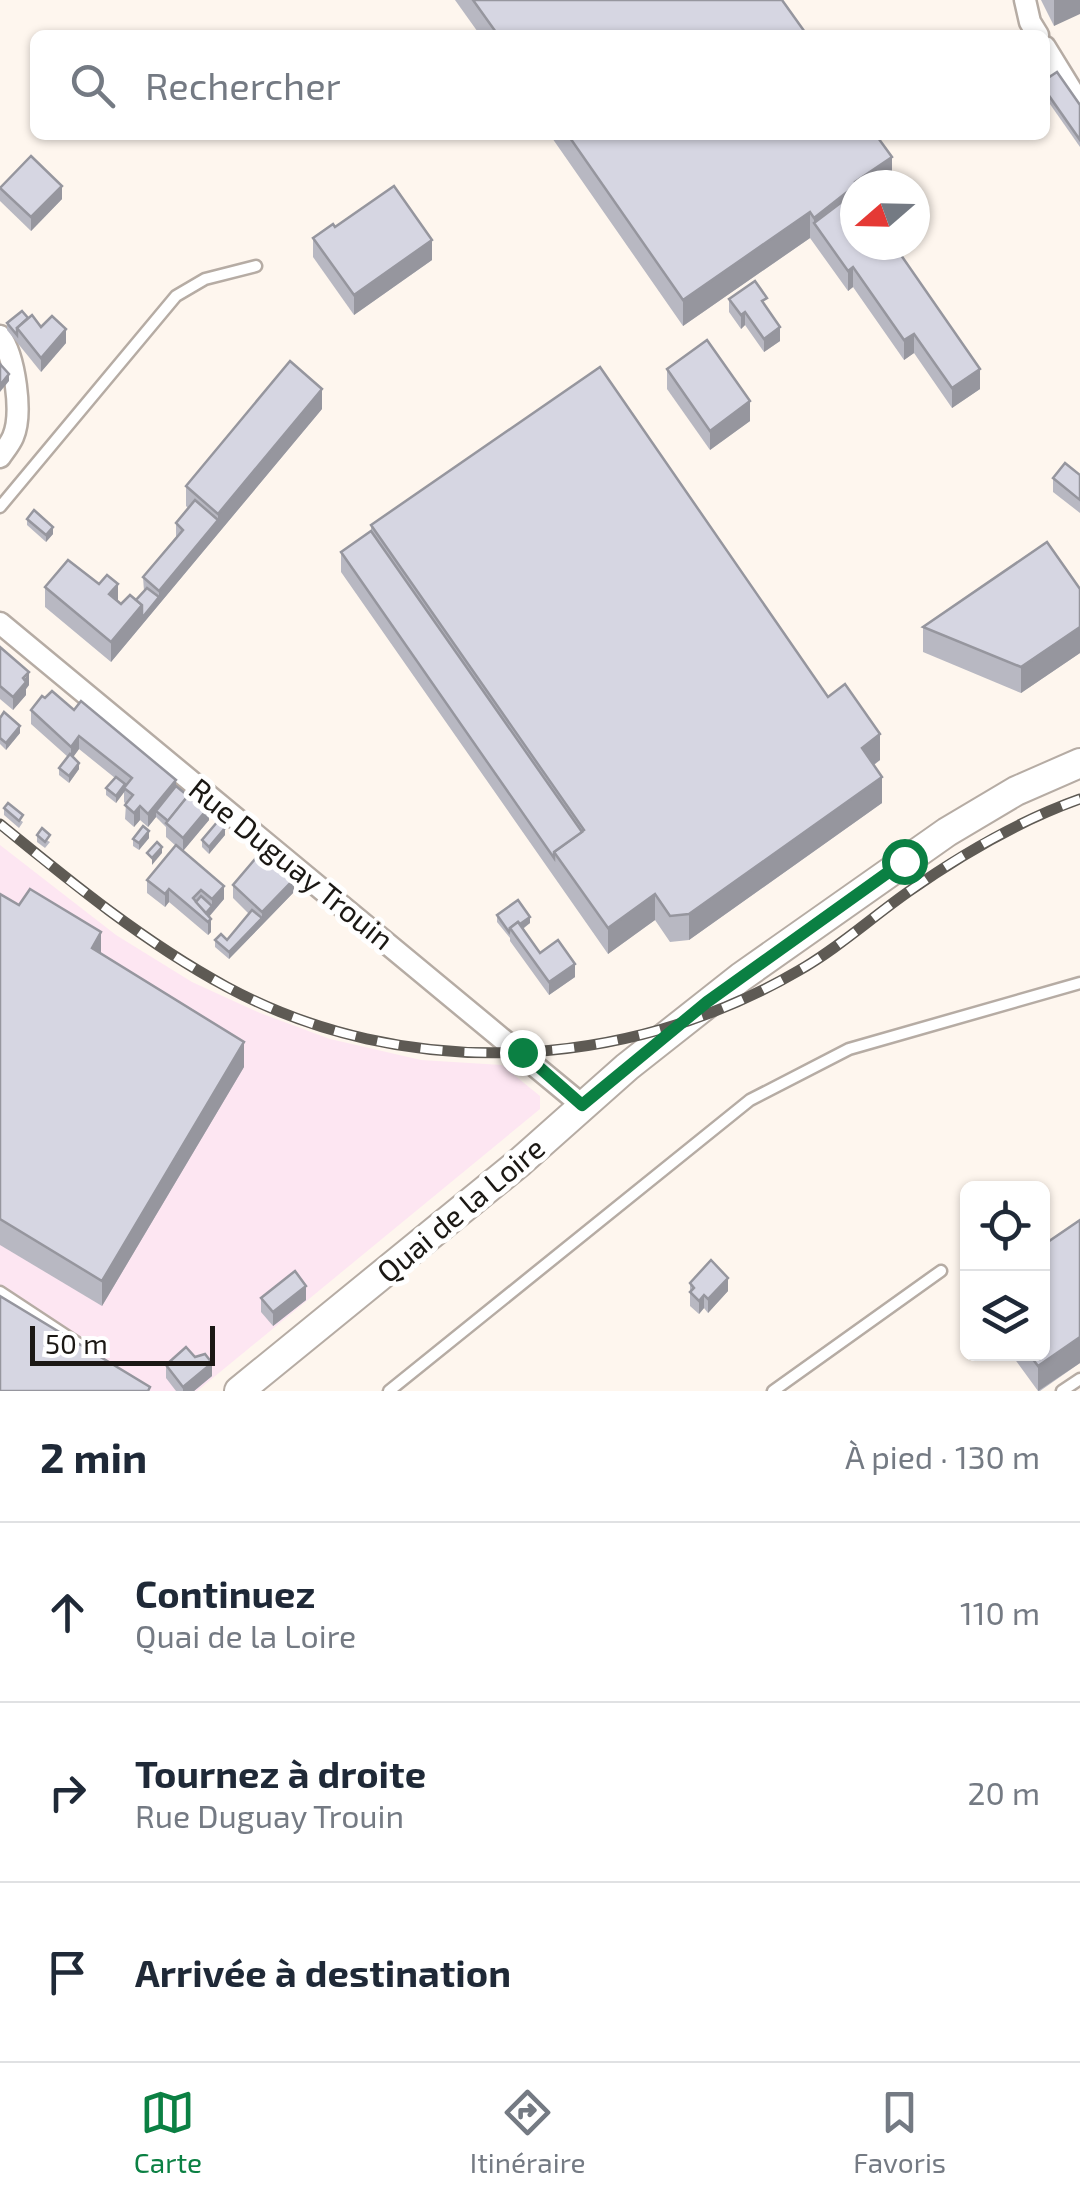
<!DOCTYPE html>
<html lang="fr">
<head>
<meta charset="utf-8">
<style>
  body { margin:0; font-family:"Exo 2",sans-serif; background:#f2f2f3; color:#1f2937 }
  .controls { position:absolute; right:30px; bottom:30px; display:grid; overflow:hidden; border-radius:15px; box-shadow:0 2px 8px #0004 }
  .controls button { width:90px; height:90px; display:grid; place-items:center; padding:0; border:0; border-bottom:2px solid #e0e1e3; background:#fff; color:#1f2937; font:50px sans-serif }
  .compass { position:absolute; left:840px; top:170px; width:90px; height:90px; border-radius:50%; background:#fff; box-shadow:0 2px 8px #0004; rotate:250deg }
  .scale { position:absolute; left:30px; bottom:25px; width:185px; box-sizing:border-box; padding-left:10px; border:5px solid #1b1814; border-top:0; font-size:28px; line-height:35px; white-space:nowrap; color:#1b1814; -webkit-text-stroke:8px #fff; paint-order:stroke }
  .stop { position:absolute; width:30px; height:30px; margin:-22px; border:8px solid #0b8043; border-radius:50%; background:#fff }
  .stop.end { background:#0b8043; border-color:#fff; box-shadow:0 2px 10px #0008 }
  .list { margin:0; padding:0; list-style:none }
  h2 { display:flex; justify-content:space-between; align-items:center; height:130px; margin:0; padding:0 40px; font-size:42px }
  h2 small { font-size:32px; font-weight:400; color:#747a83 }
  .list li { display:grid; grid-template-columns:65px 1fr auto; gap:30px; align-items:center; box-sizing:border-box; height:180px; padding:0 40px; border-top:2px solid #e0e1e3 }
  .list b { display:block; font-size:38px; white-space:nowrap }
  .list p { margin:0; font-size:32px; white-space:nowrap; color:#747a83 }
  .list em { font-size:32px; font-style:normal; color:#747a83 }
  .icon { flex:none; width:55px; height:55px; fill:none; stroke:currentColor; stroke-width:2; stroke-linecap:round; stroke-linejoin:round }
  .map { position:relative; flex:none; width:1080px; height:1391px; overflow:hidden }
  .search { position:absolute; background:#fff; box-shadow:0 2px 8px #0004; left:30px; right:30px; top:30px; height:110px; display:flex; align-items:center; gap:25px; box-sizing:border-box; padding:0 35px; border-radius:15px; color:#747a83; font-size:38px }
  .sheet { height:670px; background:#fff }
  nav { display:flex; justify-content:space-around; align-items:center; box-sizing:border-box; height:140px; border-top:2px solid #e0e1e3; background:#fff; font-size:28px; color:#747a83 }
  nav a { display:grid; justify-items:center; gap:5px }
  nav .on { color:#0b8043 }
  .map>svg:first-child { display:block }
  .industrial { fill:#fde6f2 }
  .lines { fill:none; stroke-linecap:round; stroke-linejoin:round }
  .lane-casing { stroke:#b6aca4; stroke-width:15 }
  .street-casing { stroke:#b6aca4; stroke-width:25 }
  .secondary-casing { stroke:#b6aca4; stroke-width:32 }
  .lane { stroke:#fff; stroke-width:10 }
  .street { stroke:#fff; stroke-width:20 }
  .secondary { stroke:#fff; stroke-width:28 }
  .rail-casing { stroke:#5e5a54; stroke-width:11 }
  .rail { stroke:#fff; stroke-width:8; stroke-dasharray:22; stroke-linecap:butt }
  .wall { fill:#b8b8c2 }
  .shaded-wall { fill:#96969e }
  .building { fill:#d6d6e2; stroke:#96969e; stroke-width:2.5 }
  .route { stroke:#0b8043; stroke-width:12 }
  .labels { text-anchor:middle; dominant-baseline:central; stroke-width:10; stroke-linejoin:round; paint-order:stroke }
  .street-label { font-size:30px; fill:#1b1814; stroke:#fff }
</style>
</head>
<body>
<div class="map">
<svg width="1080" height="1391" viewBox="0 0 1080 1391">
  <rect width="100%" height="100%" fill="#fef6ee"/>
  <polygon class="industrial" points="0,845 116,935 192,982 260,1013 330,1039 421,1060 502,1065 540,1096 540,1109 197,1391 0,1391"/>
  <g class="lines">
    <g class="lane-casing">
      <g id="lane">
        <polyline points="0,507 176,296 205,279 256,266"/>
        <polyline points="0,1292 91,1352"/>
        <polyline points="389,1391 750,1100 849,1049 1080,983"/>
        <polyline points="773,1391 941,1271"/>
        <polyline points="1062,1391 1080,1379"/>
      </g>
    </g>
    <g class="street-casing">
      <g id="street">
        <polyline points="1025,0 1030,22 1038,35"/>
        <polyline points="1045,47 1080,104"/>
        <path d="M0 336C15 356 23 414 13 437 10 444 4 451 0 457"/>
        <polyline points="0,623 582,1105"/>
      </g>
    </g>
    <g class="secondary-casing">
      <polyline id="secondary" points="239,1391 520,1162 627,1067 741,977 947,832 1016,791 1080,763"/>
    </g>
    <use href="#lane" class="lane"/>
    <use href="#street" class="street"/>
    <use href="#secondary" class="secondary"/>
    <g class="rail-casing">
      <path id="rail" d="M0 824C72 883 144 942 227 987 404 1082 625 1072 798 971 837 949 871 918 908 892 962 854 1018 821 1080 799"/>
    </g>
    <use href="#rail" class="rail"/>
  </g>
  <g class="wall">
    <polygon points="455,0 782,0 807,35 480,35"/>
    <polygon points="1041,0 1080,0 1054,26"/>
    <polygon points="1045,80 1080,105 1080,147 1045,97"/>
    <polygon points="550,135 876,135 892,183 889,185 855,185 855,245 980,389 952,408 914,353 904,360 853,287 848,291 810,238 683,326"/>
    <polygon points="0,188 62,199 31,231 0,201"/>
    <polygon points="335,227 432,260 354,315 313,257 313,238"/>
    <polygon points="729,299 767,307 780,341 764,352 745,325 741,329 729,312"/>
    <polygon points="28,318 66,343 41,372 7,330 7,323"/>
    <polygon points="667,369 750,421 710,450 667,389"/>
    <polygon points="322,409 111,662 45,607 45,587 118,602 121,604 136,600 144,591 143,577 176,537 176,523 188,508 186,506 186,486"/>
    <polygon points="1080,475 1080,513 1053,492 1053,478"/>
    <polygon points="27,519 53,534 46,542 27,525"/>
    <polygon points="371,525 828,697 880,760 874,765 882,803 689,940 670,942 655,920 608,954 341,572 341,552 371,531"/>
    <polygon points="1080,589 1080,653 1021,693 923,652 923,627"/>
    <polygon points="0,647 29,685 26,689 26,695 13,710 0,699"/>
    <polygon points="31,710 74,710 176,786 209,820 183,851 224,899 209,917 211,932 208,935 169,902 165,907 147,893 147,880 176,846 166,837 166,827 156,817 148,827 140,820 134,827 125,819 126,804 124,802 124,792 116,803 106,795 106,788 115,778 79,749 73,757 79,769 69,783 59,775 59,768 68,757 31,724"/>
    <polygon points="0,718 20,733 6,750 0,744"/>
    <polygon points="4,808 23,822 19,828 4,815"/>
    <polygon points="37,835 50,842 45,848 37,842"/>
    <polygon points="225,835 209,854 202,847 202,840"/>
    <polygon points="149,838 139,850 133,846 133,839"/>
    <polygon points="233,885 294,892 229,959 215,947 215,940 227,940 249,914 233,898"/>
    <polygon points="0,894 101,954 244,1067 102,1306 0,1245"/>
    <polygon points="497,915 530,923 523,929 540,953 575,977 549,995 510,941 510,938 497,922"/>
    <polygon points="1080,1220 1080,1363 1040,1391 1038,1391 1011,1354 1042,1354"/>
    <polygon points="690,1283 728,1291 708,1313 704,1308 699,1314 690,1306"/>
    <polygon points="261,1298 306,1300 273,1326 261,1312"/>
    <polygon points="166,1365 212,1376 194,1391 176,1391 166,1378"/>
  </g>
  <g class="shaded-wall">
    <polygon points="1054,0 1080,0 1080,14 1054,26"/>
    <polygon points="892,157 892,183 889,185 855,185 855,211 814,223 814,218 855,182"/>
    <polygon points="62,186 62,199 31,231 31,217"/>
    <polygon points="810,212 810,238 683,326 683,300"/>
    <polygon points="432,240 432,260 354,315 354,295"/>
    <polygon points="853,267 853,287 848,291 848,271"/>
    <polygon points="745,312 745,325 741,329 741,315"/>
    <polygon points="780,327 780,341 764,352 764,339"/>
    <polygon points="66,329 66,343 41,372 41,358"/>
    <polygon points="914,334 914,353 904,360 904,340"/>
    <polygon points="980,369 980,389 952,408 952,388"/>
    <polygon points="9,374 9,381 0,392 0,385"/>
    <polygon points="322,389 322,409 111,662 111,642 142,605 159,597 159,591 218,520 218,514"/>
    <polygon points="750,401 750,421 710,450 710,431"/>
    <polygon points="53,527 53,534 46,542 46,535"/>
    <polygon points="118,584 118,604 109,594"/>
    <polygon points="1080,627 1080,653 1021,693 1021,667"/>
    <polygon points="29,672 29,685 26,689 26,695 13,710 13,697"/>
    <polygon points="20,726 20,733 6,750 6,743"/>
    <polygon points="880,734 880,760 862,773 862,748"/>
    <polygon points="79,736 79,749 71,760 71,747"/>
    <polygon points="79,763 79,769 69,783 69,776"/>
    <polygon points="882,777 882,803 689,940 689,914"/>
    <polygon points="176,780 176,793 156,811 156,817 148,827 148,814"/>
    <polygon points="125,784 125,791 116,803 116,796"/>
    <polygon points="140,806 140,820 134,827 134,813"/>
    <polygon points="209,807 209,820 183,851 183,838"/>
    <polygon points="225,828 225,835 209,854 209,847"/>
    <polygon points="149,831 149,838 139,850 139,843"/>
    <polygon points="162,847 162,853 152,865 152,858"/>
    <polygon points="294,879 294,892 229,959 229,952 262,918 262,912"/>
    <polygon points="224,886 224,899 206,920 204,915 212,906 212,899"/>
    <polygon points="169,889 169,902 165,907 165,894"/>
    <polygon points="655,894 655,920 608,954 608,928"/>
    <polygon points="530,917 530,923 515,934 512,930"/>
    <polygon points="211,919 211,932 208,935 208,922"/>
    <polygon points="101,932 101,958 92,948"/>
    <polygon points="575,964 575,977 549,995 549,982"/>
    <polygon points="244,1042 244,1067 102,1306 102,1281"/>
    <polygon points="728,1278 728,1291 708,1313 708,1299"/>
    <polygon points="306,1286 306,1300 273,1326 273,1312"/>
    <polygon points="704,1295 704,1308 699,1314 699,1301"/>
    <polygon points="1080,1337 1080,1363 1038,1391 1038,1366"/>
    <polygon points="212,1363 212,1376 194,1391 183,1391 183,1387"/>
  </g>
  <g class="building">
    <polygon points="473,0 782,0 807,35 498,35"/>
    <polygon points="1057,72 1080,105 1080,140 1045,90 1045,80"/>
    <polygon points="568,135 876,135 892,157 855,182 856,185 814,218 810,212 683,300"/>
    <polygon points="31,156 62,186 31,217 0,188"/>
    <polygon points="394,186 432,240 354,295 313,238 333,224 335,227"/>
    <polygon points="855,192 855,245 894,245 980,369 952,388 914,334 904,340 853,267 848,271 814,223"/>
    <polygon points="755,281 767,298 762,301 780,327 764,339 745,312 741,315 729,299"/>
    <polygon points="22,311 28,318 17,328 17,335 7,323"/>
    <polygon points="32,315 41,327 52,316 66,329 41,358 17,328"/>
    <polygon points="707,340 750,401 710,431 667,369"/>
    <polygon points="290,361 322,389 218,514 186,486"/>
    <polygon points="0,364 9,374 0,385"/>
    <polygon points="600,367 828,697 845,684 880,734 862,748 882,777 689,914 670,916 655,894 608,928 554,852 584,830 371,525"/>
    <polygon points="1065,463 1080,475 1080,500 1053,478"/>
    <polygon points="195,500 218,520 159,591 143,577 183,530 176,523"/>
    <polygon points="34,510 53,527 46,535 27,519"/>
    <polygon points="371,531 582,832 554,852 554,858 341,552"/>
    <polygon points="1047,542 1080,589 1080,627 1021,667 923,627"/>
    <polygon points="68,560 99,584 107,575 118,584 109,594 121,604 130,595 142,605 111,642 45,587"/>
    <polygon points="147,588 159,597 142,618 142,605 136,600"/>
    <polygon points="0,647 29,672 23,678 26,682 13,697 0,686"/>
    <polygon points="52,691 74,710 81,701 176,780 148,814 140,806 134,813 125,805 133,795 124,788 132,778 79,736 71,747 31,710 42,696 45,698"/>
    <polygon points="4,712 20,726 6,743 0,738 0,718"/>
    <polygon points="70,754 79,763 69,776 59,768"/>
    <polygon points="116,777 125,784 116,796 106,788"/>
    <polygon points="176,786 188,796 168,821 156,811"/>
    <polygon points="191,792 209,807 183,838 166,823"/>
    <polygon points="8,803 23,815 19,821 4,808"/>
    <polygon points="218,821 225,828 209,847 202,840"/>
    <polygon points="143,826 149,831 139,843 133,839"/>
    <polygon points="42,828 50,835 45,842 37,835"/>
    <polygon points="157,842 162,847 152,858 147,853"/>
    <polygon points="176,845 224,886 212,899 201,890 193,898 211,919 208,922 169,889 165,894 147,880"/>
    <polygon points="261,852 294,879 262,912 233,885"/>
    <polygon points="30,889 101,932 92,948 244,1042 102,1281 0,1219 0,894 19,905"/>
    <polygon points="201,896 212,906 206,913 196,902"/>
    <polygon points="518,900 530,917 520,924 518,922 510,928 509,932 497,915"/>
    <polygon points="252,910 262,918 229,952 215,940 221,934 227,940"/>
    <polygon points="518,922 540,953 558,940 575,964 549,982 510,928"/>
    <polygon points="1080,1220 1080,1337 1038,1366 1029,1354 1042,1354 1042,1246"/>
    <polygon points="711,1260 728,1278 708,1299 704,1295 699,1301 690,1292 694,1288 690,1283"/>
    <polygon points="295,1271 306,1286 273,1312 261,1298"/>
    <polygon points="0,1296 150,1387 148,1391 0,1391"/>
    <polygon points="186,1347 195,1357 205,1354 212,1363 183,1387 166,1365"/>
  </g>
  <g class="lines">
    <polyline class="route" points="522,1052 582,1105 707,1002 904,861"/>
  </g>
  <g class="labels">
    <g class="street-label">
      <text transform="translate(292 863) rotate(39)">Rue Duguay Trouin</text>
      <text transform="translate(460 1209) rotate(-40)">Quai de la Loire</text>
    </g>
  </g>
</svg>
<div class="controls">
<button><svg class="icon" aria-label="locate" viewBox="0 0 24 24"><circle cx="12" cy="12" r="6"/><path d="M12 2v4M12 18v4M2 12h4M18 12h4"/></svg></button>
<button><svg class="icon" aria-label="layers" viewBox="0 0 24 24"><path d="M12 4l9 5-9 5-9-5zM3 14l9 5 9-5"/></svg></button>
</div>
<svg class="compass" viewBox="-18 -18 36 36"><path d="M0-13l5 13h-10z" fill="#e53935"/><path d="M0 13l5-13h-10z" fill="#747a83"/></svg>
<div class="scale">50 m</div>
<div class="stop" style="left:904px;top:861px"></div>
<div class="stop end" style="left:522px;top:1052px"></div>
<div class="search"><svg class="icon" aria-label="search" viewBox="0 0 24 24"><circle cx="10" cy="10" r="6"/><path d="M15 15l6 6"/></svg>Rechercher</div>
</div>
<section class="sheet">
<h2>2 min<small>À pied · 130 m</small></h2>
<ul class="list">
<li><svg class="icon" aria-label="ahead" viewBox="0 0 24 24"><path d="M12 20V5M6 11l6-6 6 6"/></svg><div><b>Continuez</b><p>Quai de la Loire</p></div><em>110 m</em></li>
<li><svg class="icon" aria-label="right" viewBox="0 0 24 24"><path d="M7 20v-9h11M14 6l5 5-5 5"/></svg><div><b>Tournez à droite</b><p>Rue Duguay Trouin</p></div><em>20 m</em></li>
<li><svg class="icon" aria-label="arrive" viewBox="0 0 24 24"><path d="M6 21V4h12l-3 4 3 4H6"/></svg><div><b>Arrivée à destination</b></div></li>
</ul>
</section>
<nav>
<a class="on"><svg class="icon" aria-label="map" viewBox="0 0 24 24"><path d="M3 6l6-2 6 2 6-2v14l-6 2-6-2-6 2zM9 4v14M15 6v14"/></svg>Carte</a>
<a><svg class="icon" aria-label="directions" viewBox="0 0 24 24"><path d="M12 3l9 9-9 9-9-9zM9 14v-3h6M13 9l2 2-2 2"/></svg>Itinéraire</a>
<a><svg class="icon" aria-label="saved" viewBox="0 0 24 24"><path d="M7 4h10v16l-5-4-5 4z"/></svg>Favoris</a>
</nav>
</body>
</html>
